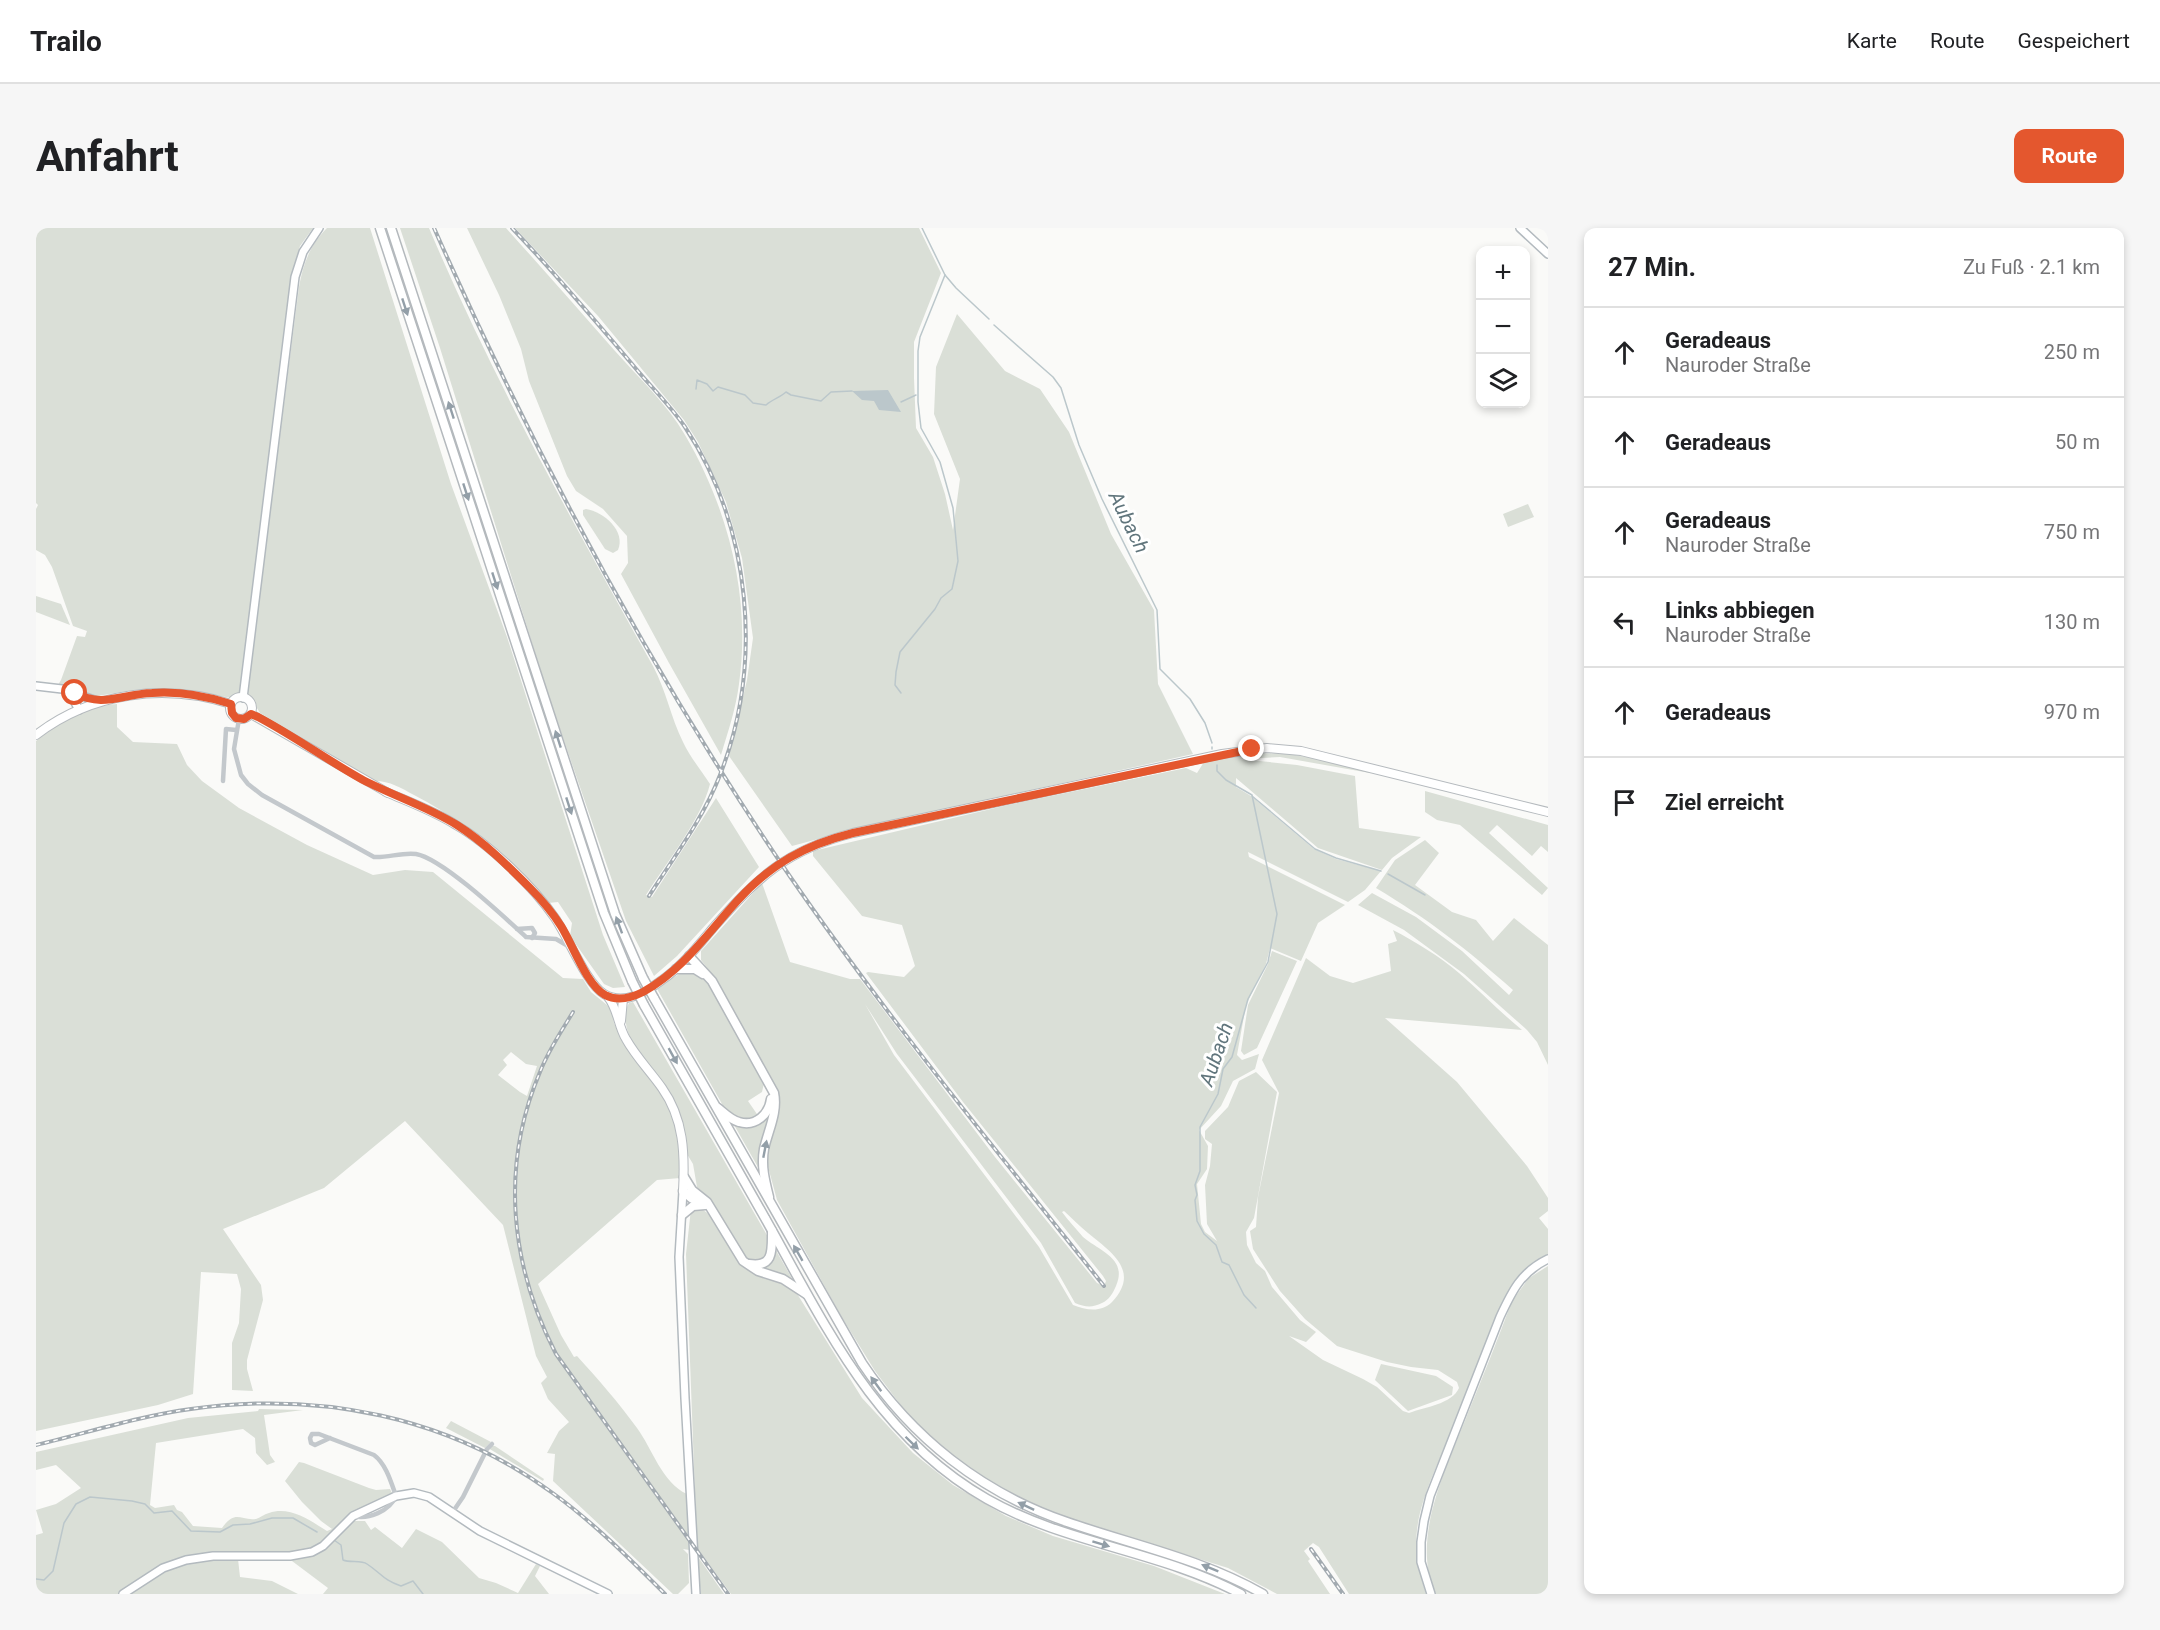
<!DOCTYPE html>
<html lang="de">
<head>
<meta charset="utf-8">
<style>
  body { margin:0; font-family:Roboto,sans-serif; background:#f6f6f6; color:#202124 }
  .controls { position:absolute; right:18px; top:18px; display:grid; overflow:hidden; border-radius:12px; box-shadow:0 3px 9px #0003 }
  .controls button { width:54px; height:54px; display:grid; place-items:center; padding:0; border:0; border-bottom:2px solid #e0e0e0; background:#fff; color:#202124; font:30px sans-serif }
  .stop { position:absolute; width:18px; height:18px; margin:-14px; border:4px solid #e4572e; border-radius:50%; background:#fff }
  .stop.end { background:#e4572e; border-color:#fff; box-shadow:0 2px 6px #0008 }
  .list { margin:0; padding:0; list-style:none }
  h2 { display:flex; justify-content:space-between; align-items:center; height:78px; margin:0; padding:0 24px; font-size:26px }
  h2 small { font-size:20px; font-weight:400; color:#757577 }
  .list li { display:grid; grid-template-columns:39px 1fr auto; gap:18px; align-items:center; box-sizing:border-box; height:90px; padding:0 24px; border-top:2px solid #e0e0e0 }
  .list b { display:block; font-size:22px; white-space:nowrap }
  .list p { margin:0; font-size:20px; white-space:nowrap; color:#757577 }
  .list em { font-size:20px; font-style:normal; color:#757577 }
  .icon { flex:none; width:33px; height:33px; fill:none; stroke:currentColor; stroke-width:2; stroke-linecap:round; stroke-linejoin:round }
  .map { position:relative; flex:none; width:1512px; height:1366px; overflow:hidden; border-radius:12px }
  header { display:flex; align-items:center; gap:36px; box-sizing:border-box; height:84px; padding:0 30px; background:#fff; border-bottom:2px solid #e0e0e0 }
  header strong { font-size:28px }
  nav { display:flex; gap:33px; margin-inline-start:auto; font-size:21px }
  .intro { display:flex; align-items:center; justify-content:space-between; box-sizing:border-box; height:144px; padding:0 36px }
  h1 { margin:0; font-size:42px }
  .button { padding:15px 27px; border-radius:12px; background:#e4572e; color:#fff; font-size:21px; font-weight:700 }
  main { display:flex; gap:36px; padding:0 36px }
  aside { flex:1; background:#fff; border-radius:12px; box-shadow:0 3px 9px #0003 }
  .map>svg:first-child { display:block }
  .green { fill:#dadfd7; fill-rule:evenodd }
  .water { fill:#bbc7cb }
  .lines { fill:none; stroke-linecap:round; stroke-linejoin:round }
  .stream { stroke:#bbc7cb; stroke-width:1.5 }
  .secondary-casing { stroke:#b3babf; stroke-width:10 }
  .primary-casing { stroke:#b5babe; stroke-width:10 }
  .highway-casing { stroke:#b4b9bd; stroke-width:11 }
  .street { stroke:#c3c8cc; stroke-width:4.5 }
  .secondary { stroke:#fff; stroke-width:7 }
  .primary { stroke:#fff; stroke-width:8 }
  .highway { stroke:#fff; stroke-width:8 }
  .rail-casing { stroke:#a2aab0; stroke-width:4 }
  .rail { stroke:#fff; stroke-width:1.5; stroke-dasharray:4.5; stroke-linecap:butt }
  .highway-bridge-casing { stroke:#b4b9bd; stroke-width:11; stroke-linecap:butt }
  .highway-bridge { stroke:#fff; stroke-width:8 }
  .oneway { fill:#939fa8 }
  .route { stroke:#e4572e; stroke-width:8 }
  .labels { text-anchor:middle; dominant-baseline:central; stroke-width:6; stroke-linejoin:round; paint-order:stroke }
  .water-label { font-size:20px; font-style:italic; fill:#60757c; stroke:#fff }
</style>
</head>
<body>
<header>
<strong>Trailo</strong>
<nav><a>Karte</a><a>Route</a><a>Gespeichert</a></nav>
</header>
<div class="intro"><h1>Anfahrt</h1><a class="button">Route</a></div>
<main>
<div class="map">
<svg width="1512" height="1366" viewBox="0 0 1512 1366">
  <rect width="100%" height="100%" fill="#fafaf8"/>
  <g class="green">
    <polygon points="0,0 277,0 264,18 256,48 208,440 204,462 202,467 196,470 160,464 115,461 96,462 56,469 36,460 22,457 25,452 41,408 49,409 51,403 37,398 16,339 9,327 0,322 0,281 2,277 0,275"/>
    <path d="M291 0H334L415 256 471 409 567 707 589 759 577 760 568 756 534 708 536 695 522 674 512 675C471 633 431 594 378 567 365 560 354 553 339 553L224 485 211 464 263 59C267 36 274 17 291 0Z"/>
    <path d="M364 0H393C457 151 537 295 617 438 630 462 635 490 647 514 654 529 665 542 674 556 666 590 629 637 610 667L616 669 680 570 723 639 641 728 618 748 590 693 512 466 404 120Z"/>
    <path d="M431 0H470C507 41 543 82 579 123 603 150 631 176 649 207 693 282 715 370 703 456 700 480 692 504 685 527L633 435 585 346 592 335 591 308 567 281 540 263 531 248 493 153 485 121 463 67Z"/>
    <polygon points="479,0 883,0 905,45 878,114 878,150 880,200 897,229 909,266 917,302 924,251 898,186 900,139 921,86 969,143 1004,161 1033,204 1075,306 1118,382 1122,456 1157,526 812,603 756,618 693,528 711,452 717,410 706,330 690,274 662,214 648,192 562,88"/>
    <polygon points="1492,276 1498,289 1472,299 1467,286"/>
    <path d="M550 281C568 284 590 303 582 322L577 325 569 321 547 287V282Z"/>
    <polygon points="0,368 25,376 34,397 0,384"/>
    <path d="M81 476V499L97 514 141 516 151 537 166 553 203 580 271 617 337 647 369 642 397 644 527 750 547 751 555 764 571 777 576 783 578 795 587 813 632 876 640 896 645 930 644 950 621 952 502 1056 525 1107 538 1129 541 1128C562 1151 582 1174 601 1200 616 1220 626 1255 651 1266L653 1322 647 1321 652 1326 653 1355 642 1366H637L517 1253 519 1226 511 1225 523 1203 533 1194 512 1171 505 1155 511 1149 500 1128 467 997 369 893 288 960 187 1001 225 1057 227 1072 211 1132V1141L217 1163 196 1162V1115L203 1095 205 1061 201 1046 165 1044 157 1166 122 1177 0 1203V513C24 494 51 478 81 476ZM475 824 490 836 501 838 491 868 484 864 462 847 471 837 467 832Z"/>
    <path d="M1246 525 1285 531 1335 543 1334 545 1244 529 1204 531 1261 537 1319 548 1323 600 1385 609 1356 630 1346 642 1282 620 1200 550V559L1215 568 1278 621 1300 631 1345 643 1329 662 1312 674 1212 624 1213 629 1309 677 1282 695 1265 733 1234 720 1230 736 1210 777 1201 827 1206 832 1223 826 1219 841 1197 853 1185 878 1163 902 1172 918 1171 941 1161 956 1165 996 1169 1004 1181 1013 1171 996 1169 957 1174 938 1176 916 1169 911V903L1192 879 1203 853 1220 844 1241 864 1218 990 1210 1004 1211 1017 1220 1035 1229 1043 1236 1059 1264 1092 1280 1104 1270 1114 1253 1108 1287 1132 1327 1151 1341 1159 1367 1183 1373 1185C1389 1179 1416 1176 1423 1160L1421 1154 1402 1142 1375 1139 1351 1134 1301 1118 1269 1091 1244 1063 1217 1021 1214 1003 1220 999 1222 969 1243 865 1226 832 1270 730 1294 748 1317 755 1355 743 1352 716 1361 713 1357 702C1380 714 1403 728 1423 745 1445 764 1464 784 1486 802L1349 790 1421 854 1491 938 1512 970V983L1503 990 1512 1001V1028C1490 1039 1479 1052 1467 1073 1451 1113 1436 1154 1420 1194 1406 1227 1385 1267 1381 1302 1378 1325 1384 1345 1390 1366H1313L1283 1319 1277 1315 1268 1323 1274 1331 1272 1333 1294 1366H1241L1192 1340 1033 1290 998 1277 944 1248 907 1220 872 1187 839 1143 805 1088 741 972 731 935 741 863 676 746 665 732V723L726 655 754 734 814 751H824L959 929 1061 1055 1068 1058 1070 1053 1067 1048 927 874 830 745 832 744 868 749 879 738 866 697 826 688 777 628V623L972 577 1150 540 1161 545 1168 534 1216 526ZM829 776 861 826 1005 1015 1039 1075C1049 1079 1056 1080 1066 1075 1073 1072 1077 1065 1080 1058 1092 1030 1063 1023 1047 1009 1040 1001 1032 992 1026 984L1028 983C1036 990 1043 998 1052 1005 1075 1024 1105 1043 1076 1074 1065 1085 1050 1082 1037 1077L1003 1019 858 827Z"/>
    <polygon points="1389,563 1512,597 1512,624 1505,618 1496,628 1461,597 1453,605 1512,660 1506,667 1424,597 1401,592 1389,584"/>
    <path d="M1389 612 1403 625 1379 657 1416 684 1440 692 1457 713 1478 690 1512 717V837L1501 814 1491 802 1428 746 1368 702 1322 677 1336 665 1380 689 1426 723 1473 767 1477 762C1432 722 1392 691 1340 660L1359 632Z"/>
    <polygon points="1236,723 1261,733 1221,820 1208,827 1205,823 1212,777 1232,736"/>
    <path d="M655 743 669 749 677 759 729 851 726 864 712 873 723 889C711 894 700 891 690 883L620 759 647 744Z"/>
    <path d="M597 774 732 1009 733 1025 728 1032 712 1033 708 1030 673 972 661 959 657 936 651 926 647 897 639 877C623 854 576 804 593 775Z"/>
    <polygon points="737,882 725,927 723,941 697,895 728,892"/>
    <path d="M663 980C686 990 689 1019 706 1036 717 1048 735 1048 749 1055 753 1058 757 1061 760 1064L826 1170 877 1225 917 1257 970 1288 1017 1308 1118 1338 1189 1366H695L661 1320 650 1026 655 981Z"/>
    <polygon points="738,1019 758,1054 721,1040"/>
    <path d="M1512 1038V1366H1400C1373 1311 1412 1237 1432 1185 1447 1148 1462 1111 1476 1073L1493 1050Z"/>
    <polygon points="1345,1136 1400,1148 1417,1159 1416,1167 1372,1183 1339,1152"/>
    <path d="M223 1181 267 1182 228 1187 234 1227 239 1234 231 1237 220 1225 219 1210 207 1201 120 1215 114 1277 119 1280 138 1277 141 1282 146 1284 157 1298 186 1300C200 1281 204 1293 220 1291 224 1290 228 1286 233 1285 254 1278 273 1292 291 1303L296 1301 285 1293 266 1274 249 1253 263 1234 268 1235 333 1260 340 1262 354 1261 357 1267 316 1285 298 1301 305 1304 315 1293H329L335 1302 339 1299 366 1320 380 1301 406 1314 443 1350 460 1355 482 1365 500 1336 504 1338 499 1348 513 1366H287L292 1360 252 1330 202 1331 204 1349 236 1353 262 1366H0V1307L7 1305 0 1282 20 1276 45 1260 20 1237 0 1242V1224L152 1190 222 1183Z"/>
    <polygon points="415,1193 455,1214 449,1220 410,1200"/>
    <polygon points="455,1218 459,1218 508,1251 507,1253 452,1220"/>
    <polygon points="660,1326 688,1366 665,1366"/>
  </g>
  <polygon class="water" points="852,162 865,184 843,182 838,173 826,172 816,163"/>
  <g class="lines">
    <g class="stream">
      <polyline points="886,0 909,47 920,60 953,91"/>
      <polyline points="958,97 1017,149 1025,160 1043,217 1066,271 1121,382 1124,441 1154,471 1169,495 1176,515"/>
      <path d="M660 161 661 152 671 156 677 163 682 159 709 167 717 175 730 177C737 171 745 169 750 164L755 167 785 173 795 164 816 163"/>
      <polyline points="865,174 880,167"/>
      <polyline points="865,465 859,457 860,444 864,424 899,381 905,370 916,361 922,333 917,280 904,234 885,200 882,174 882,123 884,109 909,47"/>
      <polyline points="1176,519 1176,521"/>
      <polyline points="1181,537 1181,543 1190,552 1216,567 1241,686 1232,734 1212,771 1196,829 1187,841 1182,866 1164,899 1164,943 1159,957 1161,967 1159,972 1161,993 1168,1006 1180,1017 1186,1034 1193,1037 1208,1067 1220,1080"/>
      <polyline points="1216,568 1279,621 1300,630 1345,643"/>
      <polyline points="1352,646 1389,667"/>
      <path d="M298 1312 305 1317 307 1332C314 1335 325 1332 331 1336 345 1345 347 1352 365 1358L377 1353 387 1366"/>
      <polyline points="0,1351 8,1352 17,1343 28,1295 40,1276 54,1269 96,1273 109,1276 118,1285 136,1283 155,1303 184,1304 197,1297 214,1296 236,1290 257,1290 281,1304"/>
    </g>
    <g class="secondary-casing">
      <g id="secondary">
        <polyline points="1484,0 1512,26"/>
        <polyline points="0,458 26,461 64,474"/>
        <polyline points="34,465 43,482"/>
        <polyline points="207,470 259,49 267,24 283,0"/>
        <polyline points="647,963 643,1029 649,1170 660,1366"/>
        <polyline points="87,1366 127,1340 150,1332 177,1328 254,1328 276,1324 287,1318 317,1288 360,1268 378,1265 393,1269 444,1303 572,1366"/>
        <path d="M1395 1366 1385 1334V1314L1388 1293 1394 1268 1464 1089C1476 1063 1485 1044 1512 1031"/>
      </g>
    </g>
    <g class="primary-casing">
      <g id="primary">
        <circle cx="205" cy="480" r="11"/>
        <polyline points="215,486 352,565"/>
        <path d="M0 507C56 464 129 455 195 476"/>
        <path d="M350 564C373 574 398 583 420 597 453 616 497 658 519 690 532 709 550 755 568 766 588 778 610 764 626 752 646 738 661 719 677 700 722 649 750 622 817 605L1186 526 1231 520 1265 523 1512 584"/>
        <path d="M572 769C582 781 582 798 590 811 600 829 614 843 626 860 648 891 649 926 647 963"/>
        <polyline points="585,793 587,771"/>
      </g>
    </g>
    <g class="highway-casing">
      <g id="highway">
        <polyline points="344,0 568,685 596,753"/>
        <polyline points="355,0 579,686 607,750"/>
        <path d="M653 728 676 753 738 865C742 884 732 903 728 921 725 938 729 953 733 969"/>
        <polyline points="640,741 659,741 667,746"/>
        <path d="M618 770 826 1135C876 1210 946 1265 1031 1294 1097 1317 1166 1331 1227 1366"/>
        <path d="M608 777C649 848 689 919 729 990 789 1097 840 1208 951 1271 1030 1316 1125 1323 1205 1366"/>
        <path d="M682 880C688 885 695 892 703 894 720 899 733 886 735 871"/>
        <polyline points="648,949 656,962 671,974 707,1033 722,1043 747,1051 770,1066"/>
        <polyline points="647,963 655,970 666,975"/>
        <polyline points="646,987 657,978 669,977"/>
        <path d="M713 1036C738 1040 736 1022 736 1003"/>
      </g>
    </g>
    <g class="street">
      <path d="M203 491 198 521 205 547 212 556 226 567 338 629C352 630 366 624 380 626 407 631 468 689 490 709L520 711 532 718"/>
      <polyline points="187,553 190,501 200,502"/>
      <polyline points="481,701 496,700 499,705 496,710"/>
      <path d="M294 1210 279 1217 275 1215 274 1210 276 1206H283L338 1227C350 1236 355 1254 360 1268 354 1283 332 1292 317 1288"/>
      <polyline points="416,1285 427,1269 451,1221 456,1216"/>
    </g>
    <use href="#secondary" class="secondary"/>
    <use href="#primary" class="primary"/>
    <use href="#highway" class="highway"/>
    <g class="rail-casing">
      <g id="rail">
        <path d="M398 0C498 225 614 443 753 647 851 789 960 922 1068 1058"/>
        <path d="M476 0C518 44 557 90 596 136 613 157 634 177 649 199 715 299 728 435 684 547 667 591 638 629 613 668"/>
        <path d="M537 784C525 804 512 823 504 844 464 938 474 1037 520 1126L692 1366"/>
        <path d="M0 1217C51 1205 103 1188 155 1181 283 1163 412 1188 518 1266 558 1295 594 1331 629 1366"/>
        <polyline points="1275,1321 1307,1366"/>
      </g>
    </g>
    <use href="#rail" class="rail"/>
    <g class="highway-bridge-casing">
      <g id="highway-bridge">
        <polyline points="607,750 618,770"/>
        <polyline points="596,753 608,777"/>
      </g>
    </g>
    <use href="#highway-bridge" class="highway-bridge"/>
  </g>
  <defs><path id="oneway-solid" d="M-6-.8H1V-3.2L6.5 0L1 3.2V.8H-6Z" transform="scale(1.5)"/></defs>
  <g class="oneway">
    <use href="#oneway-solid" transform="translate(369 79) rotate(72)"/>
    <use href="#oneway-solid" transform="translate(415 182) rotate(-108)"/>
    <use href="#oneway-solid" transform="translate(430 264) rotate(72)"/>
    <use href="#oneway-solid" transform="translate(459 353) rotate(72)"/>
    <use href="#oneway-solid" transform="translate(522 511) rotate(-108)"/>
    <use href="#oneway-solid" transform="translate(533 578) rotate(72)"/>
    <use href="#oneway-solid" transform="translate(583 697) rotate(-110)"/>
    <use href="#oneway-solid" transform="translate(637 828) rotate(61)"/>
    <use href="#oneway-solid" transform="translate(729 921) rotate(-79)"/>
    <use href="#oneway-solid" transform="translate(762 1025) rotate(-120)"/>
    <use href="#oneway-solid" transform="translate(840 1156) rotate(-126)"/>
    <use href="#oneway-solid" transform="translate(876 1215) rotate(44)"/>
    <use href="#oneway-solid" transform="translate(990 1278) rotate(-155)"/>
    <use href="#oneway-solid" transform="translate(1065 1316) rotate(17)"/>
    <use href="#oneway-solid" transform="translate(1174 1340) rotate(-158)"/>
  </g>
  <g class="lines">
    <path class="route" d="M39 465C67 480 86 466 116 465 143 463 170 468 195 476L196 485 200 490 208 491 215 486 222 489C258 508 291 532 327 552 358 568 392 579 421 597 448 614 471 637 494 660 505 671 516 684 525 698 537 717 550 756 569 767 582 774 595 770 607 764 647 742 672 705 702 672 735 636 769 617 817 605L1216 521"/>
  </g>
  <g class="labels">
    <g class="water-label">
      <text transform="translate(1093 294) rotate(64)">Aubach</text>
      <text transform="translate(1180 826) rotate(-71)">Aubach</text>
    </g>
  </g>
</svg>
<div class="controls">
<button>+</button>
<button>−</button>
<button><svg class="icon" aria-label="layers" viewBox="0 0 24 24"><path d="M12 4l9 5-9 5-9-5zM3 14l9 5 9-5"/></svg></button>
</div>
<div class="stop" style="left:39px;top:465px"></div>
<div class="stop end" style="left:1216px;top:521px"></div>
</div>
<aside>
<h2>27 Min.<small>Zu Fuß · 2.1 km</small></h2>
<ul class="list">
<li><svg class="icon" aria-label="ahead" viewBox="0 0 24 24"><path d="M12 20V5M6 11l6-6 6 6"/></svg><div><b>Geradeaus</b><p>Nauroder Straße</p></div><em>250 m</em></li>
<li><svg class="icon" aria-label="ahead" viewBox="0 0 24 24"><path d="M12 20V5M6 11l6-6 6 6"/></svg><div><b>Geradeaus</b></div><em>50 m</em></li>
<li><svg class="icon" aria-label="ahead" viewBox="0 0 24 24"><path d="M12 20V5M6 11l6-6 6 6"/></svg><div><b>Geradeaus</b><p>Nauroder Straße</p></div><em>750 m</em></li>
<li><svg class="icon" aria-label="left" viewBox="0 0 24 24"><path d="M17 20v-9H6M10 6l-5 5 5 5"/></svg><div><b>Links abbiegen</b><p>Nauroder Straße</p></div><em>130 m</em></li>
<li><svg class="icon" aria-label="ahead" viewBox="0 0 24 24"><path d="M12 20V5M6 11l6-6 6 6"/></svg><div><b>Geradeaus</b></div><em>970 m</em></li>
<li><svg class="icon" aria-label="arrive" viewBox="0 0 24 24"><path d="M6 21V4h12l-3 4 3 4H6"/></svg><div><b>Ziel erreicht</b></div></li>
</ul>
</aside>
</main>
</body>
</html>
